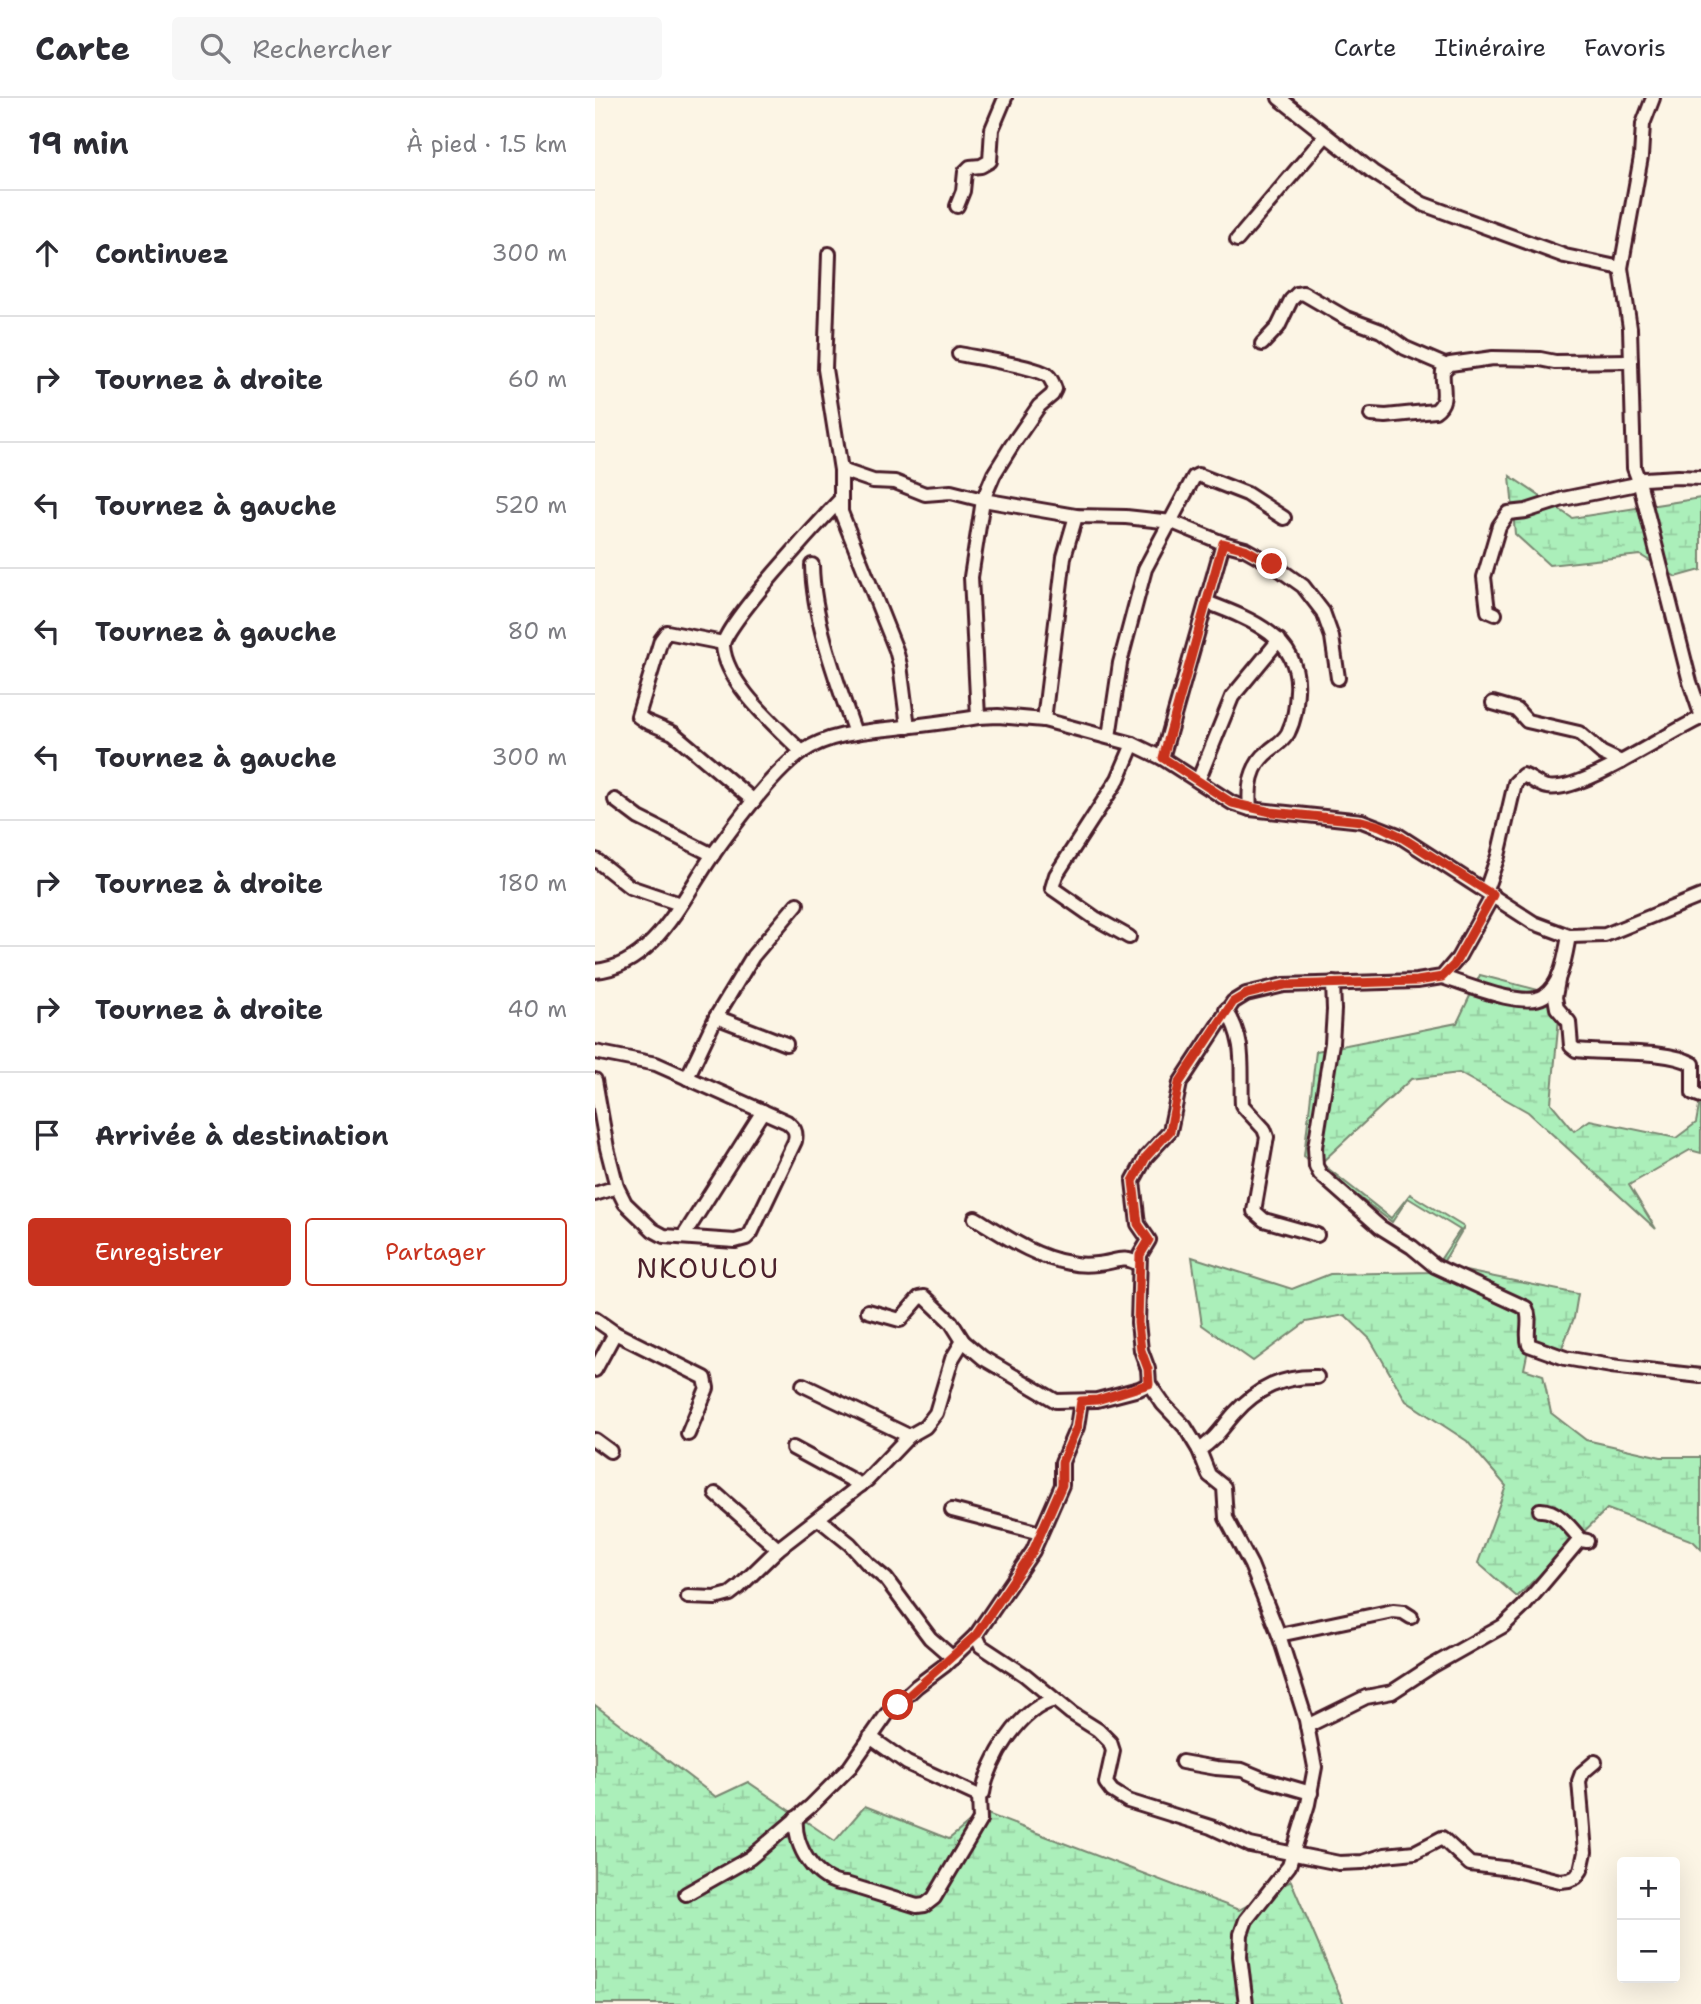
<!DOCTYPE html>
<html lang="fr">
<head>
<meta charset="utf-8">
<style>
  body { margin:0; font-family:"Shantell Sans",sans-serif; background:#f7f7f7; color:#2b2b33 }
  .controls { position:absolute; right:21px; bottom:21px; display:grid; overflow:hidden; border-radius:7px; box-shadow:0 7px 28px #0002 }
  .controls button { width:63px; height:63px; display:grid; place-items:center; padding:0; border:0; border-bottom:2px solid #e1e1e2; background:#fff; color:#2b2b33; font:35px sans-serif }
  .stop { position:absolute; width:21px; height:21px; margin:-16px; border:5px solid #c8321e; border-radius:50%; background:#fff }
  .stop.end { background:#c8321e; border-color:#fff; box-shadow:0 2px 7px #0008 }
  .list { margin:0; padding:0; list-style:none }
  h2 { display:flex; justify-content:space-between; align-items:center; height:91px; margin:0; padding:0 28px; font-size:30px }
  h2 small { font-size:23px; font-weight:400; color:#7c7c81 }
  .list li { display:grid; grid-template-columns:46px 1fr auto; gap:21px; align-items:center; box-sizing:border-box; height:126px; padding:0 28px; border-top:2px solid #e1e1e2 }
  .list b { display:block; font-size:26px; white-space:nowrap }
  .list em { font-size:23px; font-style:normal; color:#7c7c81 }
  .actions { display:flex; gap:14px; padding:21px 28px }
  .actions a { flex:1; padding:16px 0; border:2px solid #c8321e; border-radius:7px; text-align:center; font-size:24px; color:#c8321e }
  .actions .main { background:#c8321e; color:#fff }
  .icon { flex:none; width:38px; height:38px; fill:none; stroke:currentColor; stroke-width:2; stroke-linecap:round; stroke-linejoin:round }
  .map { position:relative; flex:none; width:1106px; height:1906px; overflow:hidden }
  header { display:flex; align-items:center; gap:42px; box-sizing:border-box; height:98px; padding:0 35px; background:#fff; border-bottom:2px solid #e1e1e2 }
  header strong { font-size:33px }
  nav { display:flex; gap:38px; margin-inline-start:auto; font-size:24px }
  .search { width:490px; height:63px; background:#f7f7f7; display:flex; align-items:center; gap:18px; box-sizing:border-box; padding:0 24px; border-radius:7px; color:#7c7c81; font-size:26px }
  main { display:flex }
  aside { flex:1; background:#fff }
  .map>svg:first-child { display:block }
  .wetland { fill:url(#wetland-marsh); stroke:#7a8772; stroke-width:2 }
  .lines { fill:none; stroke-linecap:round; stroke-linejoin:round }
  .minor-casing { stroke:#4a1f2b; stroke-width:18 }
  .minor { stroke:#fcf5e5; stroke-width:12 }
  .route { stroke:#c8321e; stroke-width:9 }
  .labels { text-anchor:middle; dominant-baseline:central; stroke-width:5; stroke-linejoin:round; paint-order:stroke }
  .quarter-label { font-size:28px; letter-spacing:2px; fill:#4a1f2b; stroke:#fcf5e5 }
</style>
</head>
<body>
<header>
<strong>Carte</strong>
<div class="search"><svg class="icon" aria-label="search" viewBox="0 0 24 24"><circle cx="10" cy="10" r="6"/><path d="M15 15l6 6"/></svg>Rechercher</div>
<nav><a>Carte</a><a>Itinéraire</a><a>Favoris</a></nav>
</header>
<main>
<aside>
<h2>19 min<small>À pied · 1.5 km</small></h2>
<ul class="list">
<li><svg class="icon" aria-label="ahead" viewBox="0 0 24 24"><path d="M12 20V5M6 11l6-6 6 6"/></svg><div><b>Continuez</b></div><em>300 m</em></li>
<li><svg class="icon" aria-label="right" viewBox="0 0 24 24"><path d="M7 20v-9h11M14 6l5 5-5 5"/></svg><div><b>Tournez à droite</b></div><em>60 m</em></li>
<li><svg class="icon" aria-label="left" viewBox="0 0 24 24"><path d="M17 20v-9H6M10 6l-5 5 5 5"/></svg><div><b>Tournez à gauche</b></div><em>520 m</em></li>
<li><svg class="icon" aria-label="left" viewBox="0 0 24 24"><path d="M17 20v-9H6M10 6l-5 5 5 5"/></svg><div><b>Tournez à gauche</b></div><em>80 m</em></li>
<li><svg class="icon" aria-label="left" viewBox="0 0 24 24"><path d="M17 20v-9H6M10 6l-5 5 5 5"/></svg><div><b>Tournez à gauche</b></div><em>300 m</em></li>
<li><svg class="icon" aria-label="right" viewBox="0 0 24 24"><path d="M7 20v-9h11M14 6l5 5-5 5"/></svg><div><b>Tournez à droite</b></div><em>180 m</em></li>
<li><svg class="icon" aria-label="right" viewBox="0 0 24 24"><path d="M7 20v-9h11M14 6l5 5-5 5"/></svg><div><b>Tournez à droite</b></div><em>40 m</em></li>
<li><svg class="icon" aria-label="arrive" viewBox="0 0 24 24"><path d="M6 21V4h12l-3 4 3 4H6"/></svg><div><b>Arrivée à destination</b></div></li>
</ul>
<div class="actions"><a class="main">Enregistrer</a><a>Partager</a></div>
</aside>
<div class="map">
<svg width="1106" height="1906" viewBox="0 0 1106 1906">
  <defs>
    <pattern id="wetland-marsh" width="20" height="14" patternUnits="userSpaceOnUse" patternTransform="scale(1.75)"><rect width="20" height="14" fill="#abefba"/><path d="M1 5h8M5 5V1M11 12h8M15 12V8" fill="none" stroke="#95cca0"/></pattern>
  </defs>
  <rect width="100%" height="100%" fill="#fcf5e5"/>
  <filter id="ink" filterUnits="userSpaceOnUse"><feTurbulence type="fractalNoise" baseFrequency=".0143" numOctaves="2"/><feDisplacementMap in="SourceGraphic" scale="14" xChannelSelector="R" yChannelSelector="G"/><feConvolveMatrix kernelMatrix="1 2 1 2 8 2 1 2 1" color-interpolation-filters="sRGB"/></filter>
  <g filter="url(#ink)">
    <g class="wetland">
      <polygon points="915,378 977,420 1106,400 1106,472 1081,479 1045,457 954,467 920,436"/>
      <polygon points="885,877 966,898 956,1005 979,1033 995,1022 1081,1040 1101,1025 1106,998 1106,1055 1095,1052 1034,1087 1061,1131 933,1014 864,975 816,981 726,1065 796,1120 815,1096 869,1129 846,1168 983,1196 979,1220 966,1252 933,1252 929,1271 948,1277 956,1315 991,1342 1066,1359 1106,1359 1106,1451 1098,1443 1012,1411 922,1499 883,1465 911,1388 872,1343 811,1303 775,1241 750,1217 711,1224 658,1263 607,1227 597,1159 697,1191 735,1176 837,1174 865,1132 813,1100 797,1124 709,1058 721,953 862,925"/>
      <polygon points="0,1607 121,1699 153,1684 240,1743 270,1708 354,1741 387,1714 644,1812 696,1783 749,1906 0,1906"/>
    </g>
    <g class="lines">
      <g class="minor-casing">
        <g id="minor">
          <polyline points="684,0 778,74 828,106 970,158 1026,170 1035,230 1039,370 1044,383 1095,584 1106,616"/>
          <polyline points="362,108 368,93 370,74 375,69 386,68 395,63 397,31 410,0"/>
          <polyline points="642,142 731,37"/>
          <polyline points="234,156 230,271 246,372 246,414 301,552 305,567 313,629"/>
          <polyline points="1026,170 1046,59 1048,26 1058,0"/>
          <polyline points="667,246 683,229 696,202 702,196 708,195 751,220 786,233 810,250 852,268"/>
          <path d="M364 256C384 260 437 268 452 277 457 281 458 286 460 291L457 297 444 308 417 347 399 376 388 402 376 479 383 619"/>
          <path d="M776 317 791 318 840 313C855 303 846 288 848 273L855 266 898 260 945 261 960 264 1036 263"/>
          <polyline points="246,372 278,383 300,384 330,396 356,394 388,402 481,418 531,419 577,424 628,445 650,451 677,466 708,488 728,514 737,539 743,580"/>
          <path d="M217 467C218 521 242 584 260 635"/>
          <path d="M611 504C653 520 706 539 702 593 701 609 700 621 693 635 688 644 681 647 674 653 655 668 653 689 655 711"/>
          <polyline points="900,516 893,513 889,479 904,428 913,415 931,413 968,401 1037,387 1049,381 1083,379 1106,380"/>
          <polyline points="128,545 72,534 66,542 43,618 50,623 78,635 159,703"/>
          <polyline points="898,605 922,612 932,623 984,635 1007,655 1026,664"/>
          <polyline points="449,622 469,459 481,418"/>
          <polyline points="514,639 525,565 550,471 599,379 603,377 652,396 689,420"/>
          <path d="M207 654C181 628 131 586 128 548 127 529 226 422 245 402"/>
          <polyline points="567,660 628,445"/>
          <polyline points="603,683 637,599 684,542"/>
          <polyline points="20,702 44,720 118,757"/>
          <polyline points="1,762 35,789 85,806"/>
          <path d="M891 792 903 758 920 685 928 677C936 680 943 687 952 689 987 695 1071 635 1106 620"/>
          <polyline points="534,839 500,820 457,790 461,777 523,681 538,646"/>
          <path d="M0 873C59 868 87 801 117 758 139 727 176 676 207 654 236 634 276 633 310 629 334 626 359 623 383 619L403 618 449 622 538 646 567 660 637 705 655 711 767 723 803 737 939 825 974 838 1010 837 1106 798"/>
          <path d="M964 877 960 899 962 910 974 924 976 948 981 952C1013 956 1072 951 1098 966V995L1106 998"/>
          <path d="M847 879C870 886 928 911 949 898 967 886 970 858 974 838"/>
          <path d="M738 885 739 912 737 945 720 1049 721 1068 725 1076 785 1129 817 1149 840 1168 931 1210C937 1222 930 1234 934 1247L970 1260 1016 1268 1106 1278"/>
          <path d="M631 912C652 944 645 972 647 1007L669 1031 672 1039 659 1113 669 1122 722 1137"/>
          <polyline points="121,919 191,946"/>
          <path d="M0 954 61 966 192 1024C199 1030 202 1033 200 1043L156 1135 151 1140 140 1143 69 1138 58 1132 30 1105 22 1089 12 1050 0 982"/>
          <polyline points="92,980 121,919 158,858 202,806"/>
          <polyline points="0,1096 22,1089"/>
          <path d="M380 1120C410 1138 439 1159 475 1165 483 1167 494 1167 502 1166 519 1165 529 1156 544 1167"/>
          <polyline points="88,1139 168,1013"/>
          <polyline points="273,1213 305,1222 324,1200 330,1199 356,1224 368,1243 388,1260 461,1303 502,1302 544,1291 554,1286"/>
          <polyline points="0,1221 20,1235 110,1280 112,1290 93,1336"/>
          <polyline points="0,1272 20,1235"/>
          <polyline points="208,1287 314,1338"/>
          <polyline points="0,1342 15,1353"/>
          <polyline points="198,1350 266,1387"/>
          <path d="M604 1352C621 1341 626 1331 639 1316 662 1290 688 1278 722 1279"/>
          <polyline points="121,1396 183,1451"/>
          <polyline points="357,1412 445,1435"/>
          <path d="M945 1412C962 1411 976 1430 986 1442"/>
          <polyline points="224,1421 255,1446 273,1466 291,1481 335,1540 358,1560"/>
          <polyline points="93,1499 120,1500 135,1496 144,1489 183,1451 272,1382 314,1338 330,1329 341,1315 357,1261 368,1243"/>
          <polyline points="381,1537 386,1548 430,1577 476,1615 503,1632 515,1644 518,1653 511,1685 517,1693 533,1703 616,1729 655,1747 744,1765 768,1764 790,1757 820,1754 847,1740 875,1766 916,1771 965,1783 974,1782 981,1779 986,1772 990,1754 984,1683 987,1675 1000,1664"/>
          <polyline points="684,1537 798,1513 808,1514 816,1519"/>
          <polyline points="712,1628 771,1599 797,1594 837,1568 908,1528 928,1509 982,1445 986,1442 992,1443"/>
          <polyline points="275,1639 312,1665 384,1698"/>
          <polyline points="587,1664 621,1670 647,1672 671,1682 716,1695"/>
          <path d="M201 1720C198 1748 221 1785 251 1786L322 1808 330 1807 339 1800 385 1722 384 1698 388 1695C393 1663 426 1609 460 1602"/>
          <polyline points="91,1796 155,1760 216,1708 255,1669 292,1616 322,1588 350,1567 381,1537 438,1453 467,1387 467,1364 482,1329 486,1303"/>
          <polyline points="651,1906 645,1858 646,1836 651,1822 694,1768 713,1706 720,1669 711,1622 684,1537 656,1467 631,1420 629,1389 614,1377 604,1352 590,1329 568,1306 554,1286 553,1271 546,1252 543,1225 545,1157 554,1142 543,1126 538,1083 551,1059 575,1033 585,985 638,904 651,896 689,887 822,883 847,879 863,860 898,797"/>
        </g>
      </g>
      <use href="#minor" class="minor"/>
    </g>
  </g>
  <g class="lines" filter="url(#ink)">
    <polyline class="route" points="303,1607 381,1537 438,1453 467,1387 467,1364 482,1329 486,1303 502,1302 554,1286 553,1271 546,1252 543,1225 545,1157 554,1142 543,1126 538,1083 551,1059 575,1033 584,985 638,904 652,896 690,887 822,883 847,879 859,867 898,797 803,737 785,728 767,723 676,714 637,705 568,660 628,445 650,451 677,466"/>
  </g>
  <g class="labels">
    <g class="quarter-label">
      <text x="113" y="1170">NKOULOU</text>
    </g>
  </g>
</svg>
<div class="controls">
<button>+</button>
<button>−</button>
</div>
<div class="stop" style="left:303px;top:1607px"></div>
<div class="stop end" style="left:677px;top:466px"></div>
</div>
</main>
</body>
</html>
